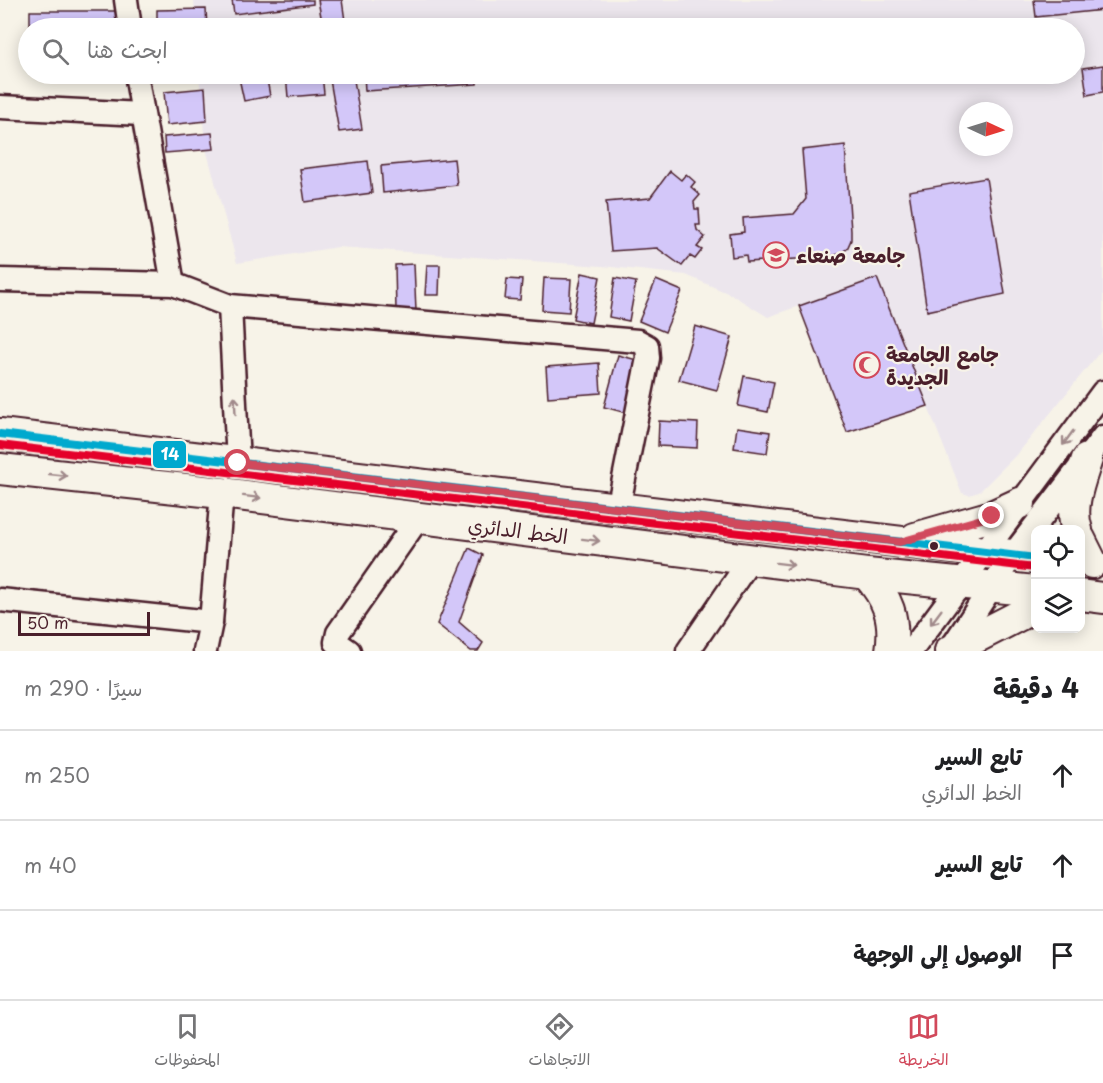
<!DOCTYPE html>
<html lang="ar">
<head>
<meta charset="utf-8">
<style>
  body { margin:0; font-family:"Playpen Sans","Playpen Sans Arabic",sans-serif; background:#f6f6f6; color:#202124; direction:rtl }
  .controls { position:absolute; right:18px; bottom:18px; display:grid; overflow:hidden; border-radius:12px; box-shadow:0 3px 15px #0003 }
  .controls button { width:54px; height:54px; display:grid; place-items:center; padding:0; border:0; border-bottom:2px solid #e0e0e0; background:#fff; color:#202124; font:30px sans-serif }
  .compass { position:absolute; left:959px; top:102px; width:54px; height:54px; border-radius:50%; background:#fff; box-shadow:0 3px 15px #0003; rotate:94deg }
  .scale { position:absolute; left:18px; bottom:15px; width:132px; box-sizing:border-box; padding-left:6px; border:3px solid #4a1f2b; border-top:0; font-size:16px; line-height:21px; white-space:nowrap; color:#4a1f2b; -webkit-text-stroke:4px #f7f3e8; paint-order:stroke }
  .stop { position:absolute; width:18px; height:18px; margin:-14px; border:4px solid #d1495b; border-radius:50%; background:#fff }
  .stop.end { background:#d1495b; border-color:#fff; box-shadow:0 2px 6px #0008 }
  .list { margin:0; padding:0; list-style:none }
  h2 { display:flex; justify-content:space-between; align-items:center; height:78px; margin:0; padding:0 24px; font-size:26px }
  h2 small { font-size:20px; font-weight:400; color:#757577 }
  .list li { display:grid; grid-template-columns:39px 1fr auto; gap:18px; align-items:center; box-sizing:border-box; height:90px; padding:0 24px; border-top:2px solid #e0e0e0 }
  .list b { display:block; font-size:22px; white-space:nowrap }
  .list p { margin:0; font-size:20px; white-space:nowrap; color:#757577 }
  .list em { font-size:20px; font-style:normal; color:#757577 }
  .icon { flex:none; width:33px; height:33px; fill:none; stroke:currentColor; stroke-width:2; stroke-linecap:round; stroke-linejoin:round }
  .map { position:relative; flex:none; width:1103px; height:651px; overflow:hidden; direction:ltr }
  .search { position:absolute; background:#fff; box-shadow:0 3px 15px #0003; left:18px; right:18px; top:18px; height:66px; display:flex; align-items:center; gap:15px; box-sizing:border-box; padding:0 21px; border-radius:33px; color:#757577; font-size:22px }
  .sheet { height:348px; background:#fff }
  nav { display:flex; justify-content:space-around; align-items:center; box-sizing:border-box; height:84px; border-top:2px solid #e0e0e0; background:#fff; font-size:16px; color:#757577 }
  nav a { display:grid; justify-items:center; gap:3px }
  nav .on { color:#d1495b }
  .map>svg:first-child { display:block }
  .built { fill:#ece6ed; fill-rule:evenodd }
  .building { fill:#d3c7f9; stroke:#4a1f2b; stroke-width:1.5 }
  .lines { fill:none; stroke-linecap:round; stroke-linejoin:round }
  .minor-casing { stroke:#4a1f2b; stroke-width:27 }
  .major-casing { stroke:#4a1f2b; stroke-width:34 }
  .minor { stroke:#f7f3e8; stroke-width:22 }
  .major { stroke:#f7f3e8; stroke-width:30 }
  .bus-1-casing { stroke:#f7f3e8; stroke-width:12 }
  .bus-2-casing { stroke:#f7f3e8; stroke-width:12 }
  .bus-1 { stroke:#00a9ce; stroke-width:8 }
  .bus-2 { stroke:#e4002b; stroke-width:8 }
  .oneway { stroke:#a0898a }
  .route { stroke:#d1495b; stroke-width:8 }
  .bus-dot { fill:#4a1f2b; stroke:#f7f3e8; stroke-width:2 }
  .labels { text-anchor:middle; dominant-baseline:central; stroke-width:4.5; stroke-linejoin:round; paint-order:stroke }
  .poi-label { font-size:20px; font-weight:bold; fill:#4a1f2b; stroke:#f7f3e8; text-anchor:start }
  .street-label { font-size:20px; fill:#4a1f2b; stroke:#f7f3e8 }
  .line-badge { stroke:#f7f3e8; stroke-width:2 }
  .badge-label { font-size:16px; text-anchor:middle; font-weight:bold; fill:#fff }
</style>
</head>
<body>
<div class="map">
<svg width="1103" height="651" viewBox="0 0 1103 651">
  <rect width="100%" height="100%" fill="#f7f3e8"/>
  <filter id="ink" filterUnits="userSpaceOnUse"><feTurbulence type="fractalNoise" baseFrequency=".0167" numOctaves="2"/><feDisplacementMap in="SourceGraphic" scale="12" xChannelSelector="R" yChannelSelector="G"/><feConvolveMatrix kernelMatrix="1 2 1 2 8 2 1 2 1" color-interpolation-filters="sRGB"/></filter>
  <g filter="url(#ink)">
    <path class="built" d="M194 0H1103V348L1019 452 979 492 969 495 962 493 877 278 768 317 732 295 686 275 602 266 338 247 237 263 205 145 199 74H1074V28H196ZM968 111H1004V147H968Z"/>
    <g class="building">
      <polygon points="232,0 313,0 313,4 234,14"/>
      <polygon points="318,0 342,0 346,28 323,28"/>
      <polygon points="1034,0 1103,0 1103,10 1036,17"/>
      <polygon points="206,9 207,28 157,28 157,10"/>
      <rect x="30" y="11" width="89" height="17"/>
      <polygon points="1103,65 1103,92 1087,95 1083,68"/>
      <polygon points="166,74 202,74 202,78 166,79"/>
      <polygon points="266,74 270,96 244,101 239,78"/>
      <polygon points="286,74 322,74 324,94 288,97"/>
      <polygon points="329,74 353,74 362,129 339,132"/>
      <polygon points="364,74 477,74 477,84 365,91"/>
      <polygon points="205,88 207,121 167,125 164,92"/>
      <polygon points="212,133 214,149 165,153 164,137"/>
      <polygon points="845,145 851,231 851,240 847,249 839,254 829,257 747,262 746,255 732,257 730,234 744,232 743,218 794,214 806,199 802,150"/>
      <polygon points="454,159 457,185 383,193 381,166"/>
      <polygon points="368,161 372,193 305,202 300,169"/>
      <polygon points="670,171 681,180 686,174 695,182 691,187 700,195 694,202 695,209 699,209 700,225 696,225 697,230 705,237 697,247 702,250 695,259 690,256 682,266 657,248 611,251 606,202 650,198"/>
      <polygon points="986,178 1005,294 927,311 909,191"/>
      <polygon points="414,264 416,311 396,311 395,265"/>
      <polygon points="427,265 440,265 439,295 425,295"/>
      <polygon points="582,273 600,277 591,323 573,319"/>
      <polygon points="544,278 571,279 569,312 542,310"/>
      <polygon points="615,278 636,282 629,321 609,317"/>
      <polygon points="877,278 928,406 847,432 799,306"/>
      <polygon points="507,279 522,280 520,300 505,299"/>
      <polygon points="656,280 682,291 665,332 639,321"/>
      <polygon points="695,326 732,337 717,390 679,380"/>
      <polygon points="618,355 652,364 638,416 604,407"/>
      <polygon points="599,363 601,393 548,397 546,367"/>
      <polygon points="744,376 774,382 768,412 738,406"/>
      <polygon points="659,421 698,423 697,448 658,446"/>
      <polygon points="737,427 770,432 767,453 734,448"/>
      <polygon points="469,548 483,555 459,622 483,643 478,651 471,651 437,624"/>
    </g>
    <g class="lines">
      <g class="minor-casing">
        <g id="minor">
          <polyline points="126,0 130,28"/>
          <polyline points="136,74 173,284"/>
          <polyline points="0,107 142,114"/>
          <polyline points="0,280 173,284 230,306 638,341 647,346 648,358 618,509"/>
          <polyline points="230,306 238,463"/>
          <polyline points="0,600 211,622"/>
          <polyline points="950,650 1012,556 1103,437"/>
          <polyline points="205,651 211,622 222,493"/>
          <polyline points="349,651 336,642 338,633 419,517"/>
          <polyline points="688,651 750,560"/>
          <polyline points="911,651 1103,392"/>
        </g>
      </g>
      <g class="major-casing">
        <g id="major">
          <polyline points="0,434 1036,558"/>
          <polyline points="0,469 222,493 867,574 1036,591"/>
          <path d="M1077 530C1069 507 1080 481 1087 459"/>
          <polyline points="915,538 992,516 1020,503"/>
          <polyline points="1080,539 1092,563"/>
          <path d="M867 574C888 599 896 618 891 651"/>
          <polyline points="1080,595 1103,598"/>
          <polyline points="950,651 1018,616 1036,604"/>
        </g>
      </g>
      <use href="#minor" class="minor"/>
      <use href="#major" class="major"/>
      <g class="bus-1-casing">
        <polyline id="bus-1" points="0,434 1036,558"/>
      </g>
      <g class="bus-2-casing">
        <polyline id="bus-2" points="0,445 1035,568"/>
      </g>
      <use href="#bus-1" class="bus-1"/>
      <use href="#bus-2" class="bus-2"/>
    </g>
    <defs><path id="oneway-shaft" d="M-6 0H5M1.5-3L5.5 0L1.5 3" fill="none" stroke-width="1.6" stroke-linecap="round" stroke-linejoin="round" transform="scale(1.5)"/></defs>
    <g class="oneway">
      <use href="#oneway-shaft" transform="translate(235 405) rotate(-93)"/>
      <use href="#oneway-shaft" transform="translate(1068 438) rotate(126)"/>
      <use href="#oneway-shaft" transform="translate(58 475) rotate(6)"/>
      <use href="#oneway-shaft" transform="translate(252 497) rotate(7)"/>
      <use href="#oneway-shaft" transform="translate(591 540) rotate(7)"/>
      <use href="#oneway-shaft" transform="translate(785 564) rotate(7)"/>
      <use href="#oneway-shaft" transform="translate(936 617) rotate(127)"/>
    </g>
  </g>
  <g class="lines" filter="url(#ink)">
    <polyline class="route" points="238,463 900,542 992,516"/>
  </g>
  <defs>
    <g id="university-ring" transform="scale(1.35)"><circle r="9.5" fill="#f7f3e8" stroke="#d1495b" stroke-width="1.5"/><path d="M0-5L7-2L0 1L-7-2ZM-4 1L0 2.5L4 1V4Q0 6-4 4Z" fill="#d1495b"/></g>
    <g id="mosque-ring" transform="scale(1.35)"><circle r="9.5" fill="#f7f3e8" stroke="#d1495b" stroke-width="1.5"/><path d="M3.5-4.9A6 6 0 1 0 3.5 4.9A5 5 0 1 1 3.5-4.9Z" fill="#d1495b"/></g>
  </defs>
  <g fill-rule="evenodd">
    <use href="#university-ring" x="776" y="255"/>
    <use href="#mosque-ring" x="867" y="365"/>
  </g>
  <circle class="bus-dot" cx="934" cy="546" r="5"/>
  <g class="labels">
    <g class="poi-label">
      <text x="796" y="255">جامعة صنعاء</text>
      <text x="886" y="354">جامع الجامعة<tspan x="886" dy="23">الجديدة</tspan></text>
    </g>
    <g class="street-label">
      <text transform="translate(518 530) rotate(7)">الخط الدائري</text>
    </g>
  </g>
  <rect class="line-badge" x="152" y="440" width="35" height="29" rx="6" fill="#00a9ce"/>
  <g class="badge-label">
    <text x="170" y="460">14</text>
  </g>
</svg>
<div class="controls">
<button><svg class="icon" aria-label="locate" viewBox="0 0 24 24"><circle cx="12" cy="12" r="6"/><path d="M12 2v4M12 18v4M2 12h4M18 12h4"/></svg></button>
<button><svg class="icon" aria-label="layers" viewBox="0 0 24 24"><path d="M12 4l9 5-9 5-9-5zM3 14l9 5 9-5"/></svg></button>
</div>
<svg class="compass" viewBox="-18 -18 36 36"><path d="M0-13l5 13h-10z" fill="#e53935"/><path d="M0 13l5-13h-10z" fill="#757577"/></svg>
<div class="scale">50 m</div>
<div class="stop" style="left:238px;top:463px"></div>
<div class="stop end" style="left:992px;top:516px"></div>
<div class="search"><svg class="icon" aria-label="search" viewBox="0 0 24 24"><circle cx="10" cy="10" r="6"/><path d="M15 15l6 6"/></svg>ابحث هنا</div>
</div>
<section class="sheet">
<h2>4 دقيقة<small>سيرًا · 290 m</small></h2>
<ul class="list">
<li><svg class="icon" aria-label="ahead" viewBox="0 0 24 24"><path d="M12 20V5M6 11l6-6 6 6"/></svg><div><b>تابع السير</b><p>الخط الدائري</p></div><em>250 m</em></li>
<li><svg class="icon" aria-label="ahead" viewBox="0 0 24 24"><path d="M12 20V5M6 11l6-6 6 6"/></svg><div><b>تابع السير</b></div><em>40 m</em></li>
<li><svg class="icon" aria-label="arrive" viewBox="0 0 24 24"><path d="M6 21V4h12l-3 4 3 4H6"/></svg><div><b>الوصول إلى الوجهة</b></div></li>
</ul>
</section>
<nav>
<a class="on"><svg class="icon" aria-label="map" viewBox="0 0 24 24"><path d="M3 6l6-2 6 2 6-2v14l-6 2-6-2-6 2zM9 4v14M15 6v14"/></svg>الخريطة</a>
<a><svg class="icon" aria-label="directions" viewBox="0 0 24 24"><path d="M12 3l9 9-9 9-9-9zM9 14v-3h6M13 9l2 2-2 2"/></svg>الاتجاهات</a>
<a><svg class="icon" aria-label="saved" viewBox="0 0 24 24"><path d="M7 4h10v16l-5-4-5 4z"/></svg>المحفوظات</a>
</nav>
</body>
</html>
